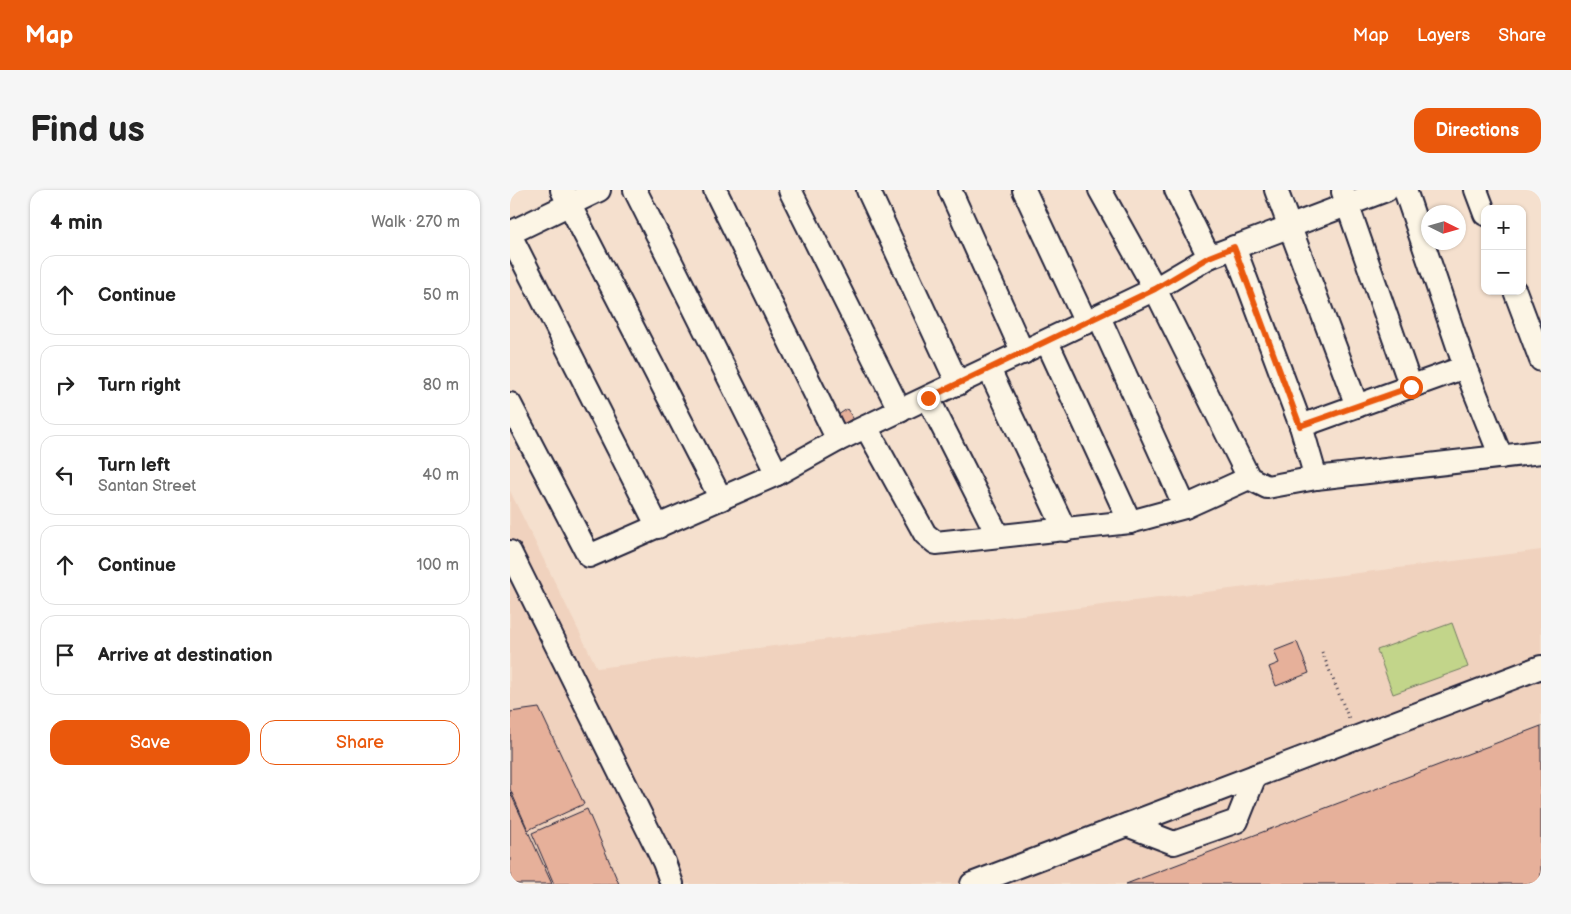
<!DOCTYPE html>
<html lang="en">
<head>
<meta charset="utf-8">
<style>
  body { margin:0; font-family:"Balsamiq Sans",sans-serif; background:#f6f6f6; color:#222 }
  .controls { position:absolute; right:15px; top:15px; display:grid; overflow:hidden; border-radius:10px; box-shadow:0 1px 4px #0004 }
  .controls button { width:45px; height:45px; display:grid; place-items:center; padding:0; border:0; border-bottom:1px solid #e0e0e0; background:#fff; color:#222; font:25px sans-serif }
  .compass { position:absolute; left:911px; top:15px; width:45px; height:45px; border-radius:50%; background:#fff; box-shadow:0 1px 4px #0004; rotate:95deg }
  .stop { position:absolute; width:15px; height:15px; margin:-11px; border:4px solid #ea580c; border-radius:50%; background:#fff }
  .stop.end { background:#ea580c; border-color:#fff; box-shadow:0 1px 5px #0008 }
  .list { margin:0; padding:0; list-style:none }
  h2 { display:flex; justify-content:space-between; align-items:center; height:65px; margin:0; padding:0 20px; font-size:21px }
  h2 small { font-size:16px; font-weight:400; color:#767676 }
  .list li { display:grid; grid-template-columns:32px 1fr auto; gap:15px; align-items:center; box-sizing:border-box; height:80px; margin:0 10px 10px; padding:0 10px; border:1px solid #e0e0e0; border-radius:15px }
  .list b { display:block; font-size:19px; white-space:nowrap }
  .list p { margin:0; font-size:16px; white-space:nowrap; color:#767676 }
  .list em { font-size:16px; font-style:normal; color:#767676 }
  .actions { display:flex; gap:10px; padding:15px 20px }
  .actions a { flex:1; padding:11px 0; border:1px solid #ea580c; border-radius:15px; text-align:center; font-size:18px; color:#ea580c }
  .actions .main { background:#ea580c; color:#fff }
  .icon { flex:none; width:28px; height:28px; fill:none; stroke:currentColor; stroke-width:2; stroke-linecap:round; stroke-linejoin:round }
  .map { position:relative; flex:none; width:1031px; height:694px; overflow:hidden; border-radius:15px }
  header { display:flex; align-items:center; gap:30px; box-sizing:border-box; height:70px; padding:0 25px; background:#ea580c; color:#fff }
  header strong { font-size:24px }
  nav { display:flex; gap:28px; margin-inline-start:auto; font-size:18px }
  .intro { display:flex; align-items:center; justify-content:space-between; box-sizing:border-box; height:120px; padding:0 30px }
  h1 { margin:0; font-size:35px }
  .button { padding:12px 22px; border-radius:15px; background:#ea580c; color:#fff; font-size:18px; font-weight:700 }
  main { display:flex; gap:30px; padding:0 30px }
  aside { flex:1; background:#fff; border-radius:15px; box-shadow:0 1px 4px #0004 }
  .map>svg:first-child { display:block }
  .built { fill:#f0d2be }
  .pitch { fill:#c2d58a; stroke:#727c62 }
  .building { fill:#e6b09a; stroke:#22223b }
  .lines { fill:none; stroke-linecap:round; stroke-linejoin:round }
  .minor-casing { stroke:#22223b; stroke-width:26 }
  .path { stroke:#22223b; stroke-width:3; stroke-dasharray:1 4; stroke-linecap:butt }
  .minor { stroke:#fcf5e5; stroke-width:22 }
  .route { stroke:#ea580c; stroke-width:6 }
</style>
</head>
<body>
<header>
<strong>Map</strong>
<nav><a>Map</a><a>Layers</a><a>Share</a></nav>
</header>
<div class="intro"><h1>Find us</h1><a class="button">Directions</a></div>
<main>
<aside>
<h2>4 min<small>Walk · 270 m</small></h2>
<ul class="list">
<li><svg class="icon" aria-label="ahead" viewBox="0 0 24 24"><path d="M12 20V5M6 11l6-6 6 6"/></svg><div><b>Continue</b></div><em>50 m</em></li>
<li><svg class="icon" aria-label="right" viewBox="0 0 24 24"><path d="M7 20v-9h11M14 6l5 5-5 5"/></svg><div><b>Turn right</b></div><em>80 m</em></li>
<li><svg class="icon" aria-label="left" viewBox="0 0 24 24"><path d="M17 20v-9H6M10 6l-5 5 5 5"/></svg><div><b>Turn left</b><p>Santan Street</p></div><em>40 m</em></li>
<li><svg class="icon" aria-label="ahead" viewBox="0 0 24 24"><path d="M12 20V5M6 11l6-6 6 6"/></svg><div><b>Continue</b></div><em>100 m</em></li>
<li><svg class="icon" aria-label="arrive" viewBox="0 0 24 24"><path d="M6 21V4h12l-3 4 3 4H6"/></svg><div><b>Arrive at destination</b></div></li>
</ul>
<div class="actions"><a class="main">Save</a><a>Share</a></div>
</aside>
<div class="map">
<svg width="1031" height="694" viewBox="0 0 1031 694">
  <rect width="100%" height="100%" fill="#f5e0ce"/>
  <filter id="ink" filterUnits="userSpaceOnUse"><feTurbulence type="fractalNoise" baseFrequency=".02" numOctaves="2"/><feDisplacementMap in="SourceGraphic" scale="10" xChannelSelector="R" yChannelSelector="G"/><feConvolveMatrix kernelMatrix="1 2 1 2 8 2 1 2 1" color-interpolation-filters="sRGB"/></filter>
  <g filter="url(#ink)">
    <polygon class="built" points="0,301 87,478 1031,360 1031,694 0,694"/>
    <polygon class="pitch" points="942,433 958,477 883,504 867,460"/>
    <g class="building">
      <polygon points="337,219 343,228 334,234 328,225"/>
      <polygon points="787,452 799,483 766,496 759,477 769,473 764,461"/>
      <polygon points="29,518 74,614 18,640 0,599 0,522"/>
      <polygon points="1031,536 1031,694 616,694"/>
      <polygon points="0,602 42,694 0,694"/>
      <polygon points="77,619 109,694 44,694 22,643"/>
    </g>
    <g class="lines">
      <g class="minor-casing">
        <g id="minor">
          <polyline points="52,0 211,309"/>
          <polyline points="125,0 267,284"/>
          <polyline points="205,0 328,250"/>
          <polyline points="280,0 390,221"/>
          <polyline points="358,0 448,194"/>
          <polyline points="440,0 513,163"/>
          <polyline points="514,0 576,133"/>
          <polyline points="590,0 645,99 739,288 757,297 806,288 1031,262"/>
          <polyline points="666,0 699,67"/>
          <polyline points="766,0 847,216"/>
          <polyline points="895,0 955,177"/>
          <polyline points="966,0 975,24"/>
          <polyline points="833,2 901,197"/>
          <polyline points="0,43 89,0"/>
          <polyline points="0,45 148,337"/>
          <polyline points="724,57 791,236"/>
          <polyline points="1005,101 1031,170"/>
          <polyline points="589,127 675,317"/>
          <polyline points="537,152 620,332"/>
          <polyline points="479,179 555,340"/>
          <polyline points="418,208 488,346"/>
          <polyline points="0,214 79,366 267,284 328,250 645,99 699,67 876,0"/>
          <polyline points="356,237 415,344 426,353 620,332 675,317 739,288"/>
          <polyline points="806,288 791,236 955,177 991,267"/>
          <polyline points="0,362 154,672 162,694"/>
          <polyline points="617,635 664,653 727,631 745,586"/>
          <polyline points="462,694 1031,477"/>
        </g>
      </g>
      <polyline class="path" points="812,462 840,531"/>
      <use href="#minor" class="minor"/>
    </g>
  </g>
  <g class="lines" filter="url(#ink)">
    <polyline class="route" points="418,208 645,99 699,67 724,57 790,236 901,197"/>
  </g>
</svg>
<div class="controls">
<button>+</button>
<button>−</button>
</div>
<svg class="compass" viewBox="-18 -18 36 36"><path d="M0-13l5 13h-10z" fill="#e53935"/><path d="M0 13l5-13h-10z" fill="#767676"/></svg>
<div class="stop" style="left:901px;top:197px"></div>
<div class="stop end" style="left:418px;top:208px"></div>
</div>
</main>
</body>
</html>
